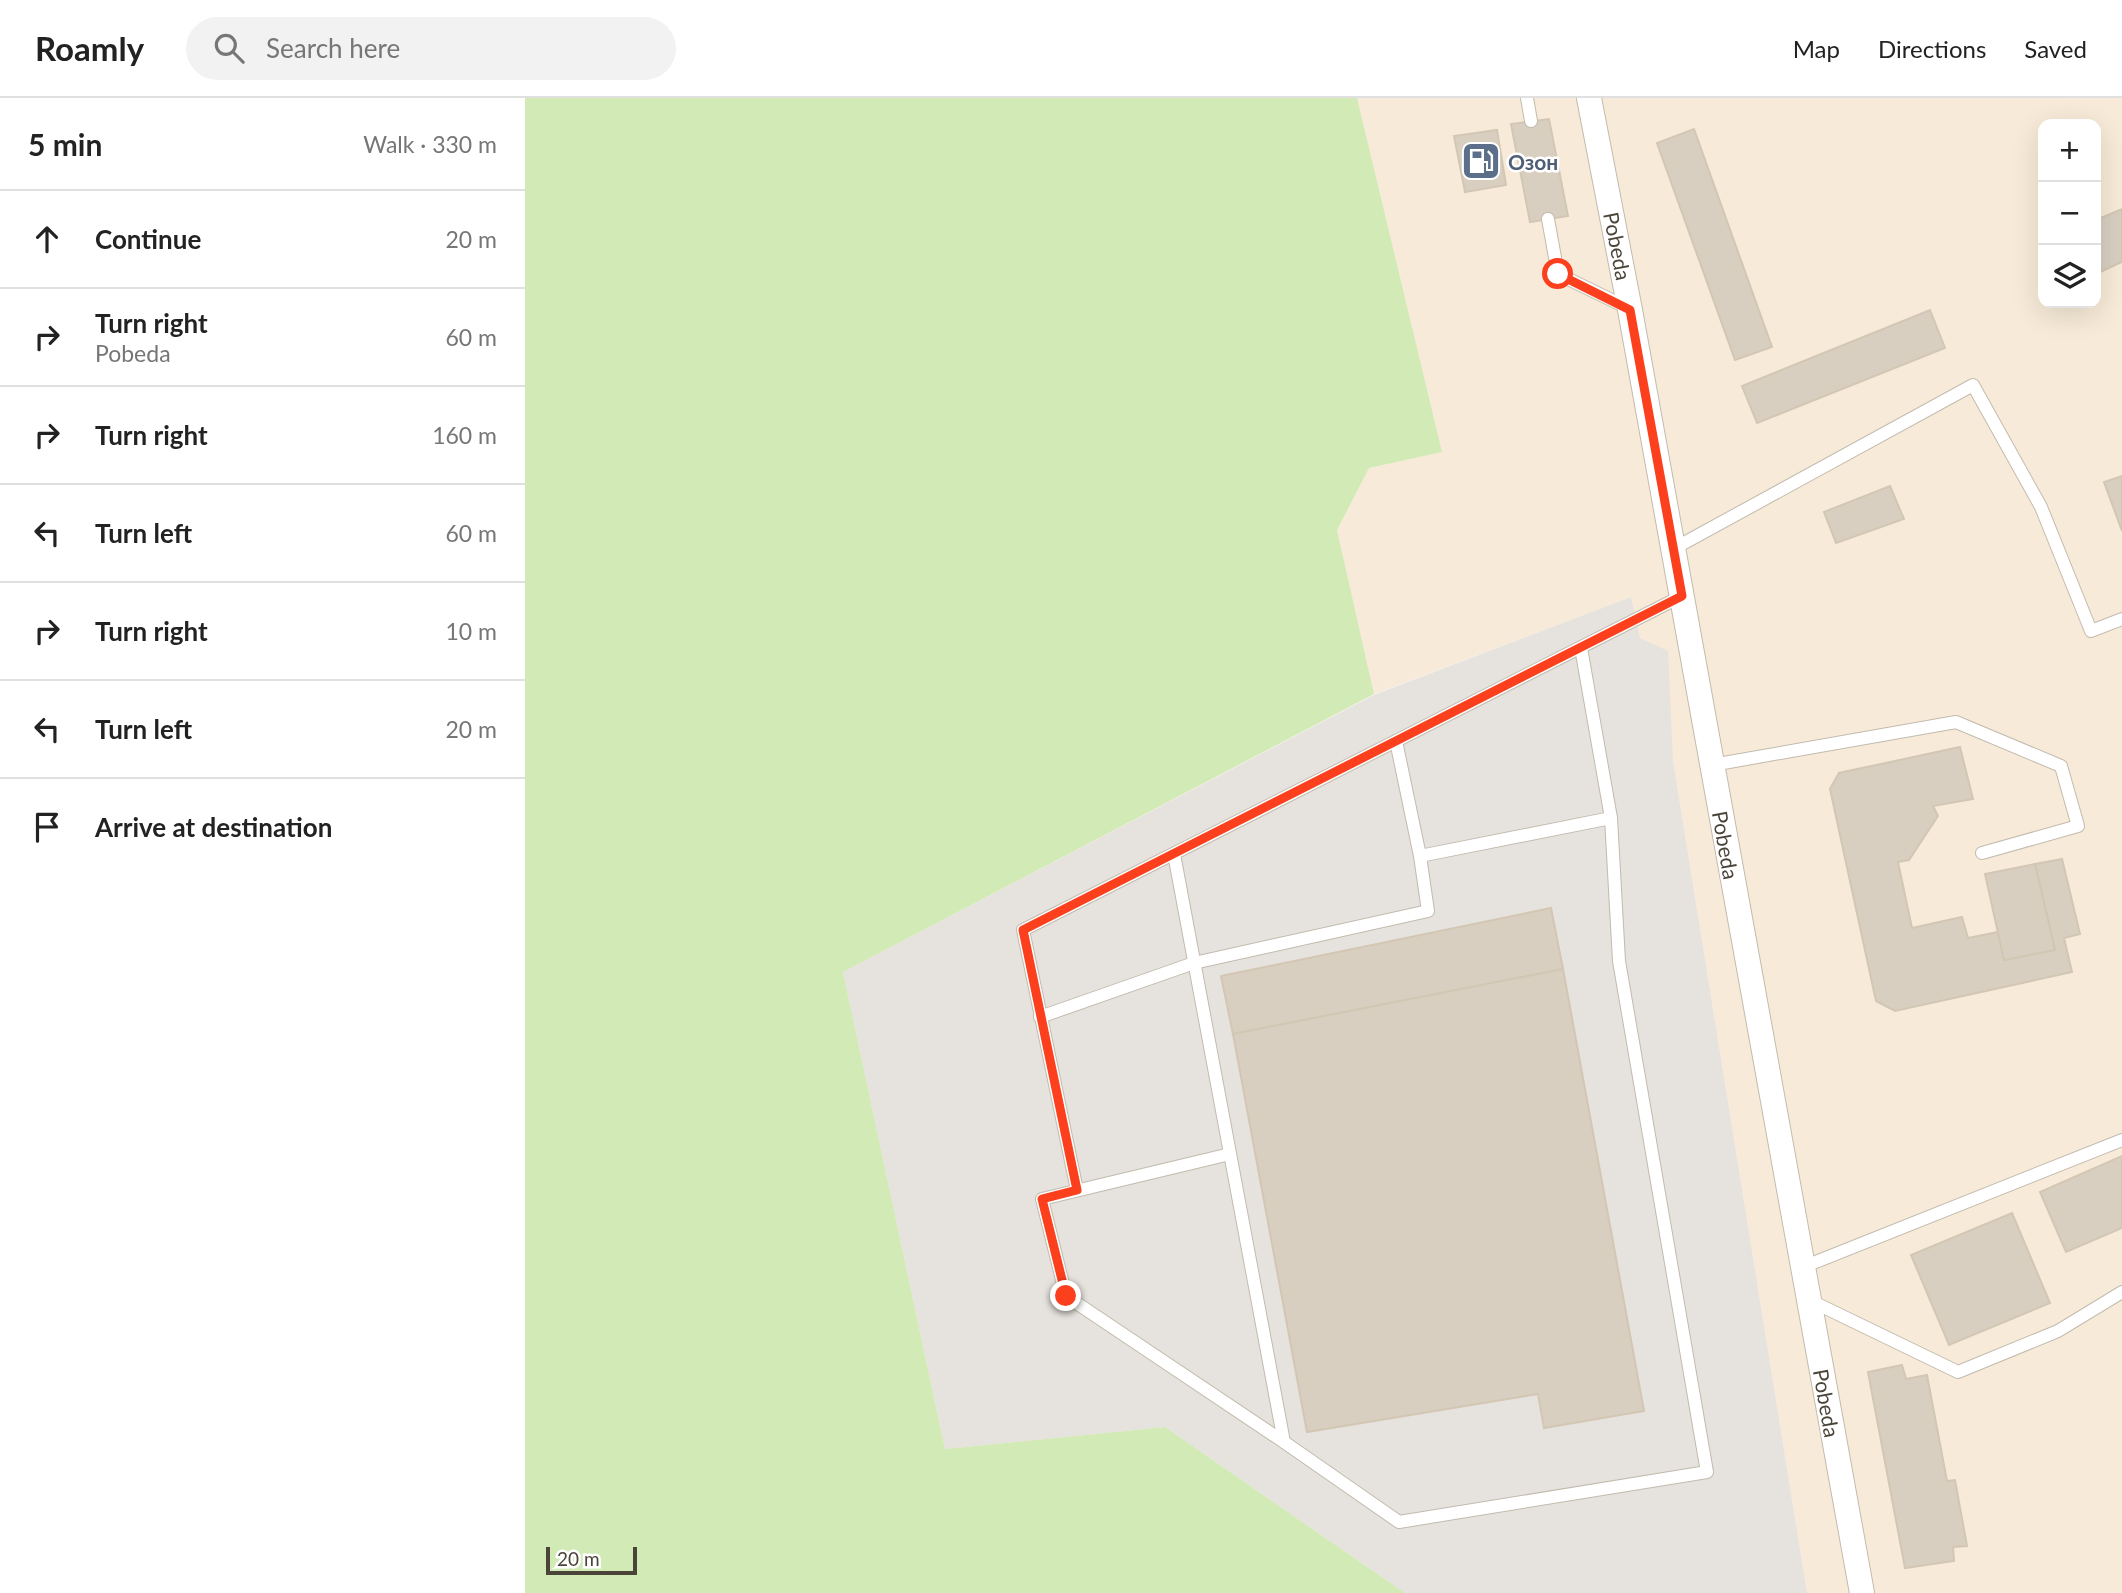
<!DOCTYPE html>
<html lang="en">
<head>
<meta charset="utf-8">
<style>
  body { margin:0; font-family:Lato,sans-serif; background:#f2f2f2; color:#222 }
  .controls { position:absolute; right:21px; top:21px; display:grid; overflow:hidden; border-radius:14px; box-shadow:0 7px 28px #0002 }
  .controls button { width:63px; height:63px; display:grid; place-items:center; padding:0; border:0; border-bottom:2px solid #e0e0e0; background:#fff; color:#222; font:35px sans-serif }
  .scale { position:absolute; left:21px; bottom:18px; width:91px; box-sizing:border-box; padding-left:7px; border:4px solid #4b4439; border-top:0; font-size:19px; line-height:24px; white-space:nowrap; color:#4b4439; -webkit-text-stroke:5px #fff; paint-order:stroke }
  .stop { position:absolute; width:21px; height:21px; margin:-16px; border:5px solid #fc3f1d; border-radius:50%; background:#fff }
  .stop.end { background:#fc3f1d; border-color:#fff; box-shadow:0 2px 7px #0008 }
  .list { margin:0; padding:0; list-style:none }
  h2 { display:flex; justify-content:space-between; align-items:center; height:91px; margin:0; padding:0 28px; font-size:30px }
  h2 small { font-size:23px; font-weight:400; color:#767676 }
  .list li { display:grid; grid-template-columns:46px 1fr auto; gap:21px; align-items:center; box-sizing:border-box; height:98px; padding:0 28px; border-top:2px solid #e0e0e0 }
  .list b { display:block; font-size:26px; white-space:nowrap }
  .list p { margin:0; font-size:23px; white-space:nowrap; color:#767676 }
  .list em { font-size:23px; font-style:normal; color:#767676 }
  .icon { flex:none; width:38px; height:38px; fill:none; stroke:currentColor; stroke-width:2; stroke-linecap:round; stroke-linejoin:round }
  .map { position:relative; flex:none; width:1597px; height:1495px; overflow:hidden }
  header { display:flex; align-items:center; gap:42px; box-sizing:border-box; height:98px; padding:0 35px; background:#fff; border-bottom:2px solid #e0e0e0 }
  header strong { font-size:33px }
  nav { display:flex; gap:38px; margin-inline-start:auto; font-size:24px }
  .search { width:490px; height:63px; background:#f2f2f2; display:flex; align-items:center; gap:18px; box-sizing:border-box; padding:0 24px; border-radius:38px; color:#767676; font-size:26px }
  main { display:flex }
  aside { flex:1; background:#fff }
  .map>svg:first-child { display:block }
  .commercial { fill:#f7ead8; fill-rule:evenodd }
  .industrial { fill:#e6e2dd }
  .green { fill:#d2eab5 }
  .building { fill:#d8cfc1; stroke:#d3c7b4; stroke-width:2 }
  .lines { fill:none; stroke-linecap:round; stroke-linejoin:round }
  .lane-casing { stroke:#c2bbae; stroke-width:14 }
  .street-casing { stroke:#c2bbae; stroke-width:26 }
  .lane { stroke:#fff; stroke-width:12 }
  .street { stroke:#fff; stroke-width:24 }
  .route { stroke:#fc3f1d; stroke-width:9 }
  .labels { text-anchor:middle; dominant-baseline:central; stroke-width:5; stroke-linejoin:round; paint-order:stroke }
  .service-label { font-size:21px; font-weight:bold; fill:#4e5e75; stroke:#fff; text-anchor:start }
  .street-label { font-size:21px; fill:#4b4439; stroke:#fff }
</style>
</head>
<body>
<header>
<strong>Roamly</strong>
<div class="search"><svg class="icon" aria-label="search" viewBox="0 0 24 24"><circle cx="10" cy="10" r="6"/><path d="M15 15l6 6"/></svg>Search here</div>
<nav><a>Map</a><a>Directions</a><a>Saved</a></nav>
</header>
<main>
<aside>
<h2>5 min<small>Walk · 330 m</small></h2>
<ul class="list">
<li><svg class="icon" aria-label="ahead" viewBox="0 0 24 24"><path d="M12 20V5M6 11l6-6 6 6"/></svg><div><b>Continue</b></div><em>20 m</em></li>
<li><svg class="icon" aria-label="right" viewBox="0 0 24 24"><path d="M7 20v-9h11M14 6l5 5-5 5"/></svg><div><b>Turn right</b><p>Pobeda</p></div><em>60 m</em></li>
<li><svg class="icon" aria-label="right" viewBox="0 0 24 24"><path d="M7 20v-9h11M14 6l5 5-5 5"/></svg><div><b>Turn right</b></div><em>160 m</em></li>
<li><svg class="icon" aria-label="left" viewBox="0 0 24 24"><path d="M17 20v-9H6M10 6l-5 5 5 5"/></svg><div><b>Turn left</b></div><em>60 m</em></li>
<li><svg class="icon" aria-label="right" viewBox="0 0 24 24"><path d="M7 20v-9h11M14 6l5 5-5 5"/></svg><div><b>Turn right</b></div><em>10 m</em></li>
<li><svg class="icon" aria-label="left" viewBox="0 0 24 24"><path d="M17 20v-9H6M10 6l-5 5 5 5"/></svg><div><b>Turn left</b></div><em>20 m</em></li>
<li><svg class="icon" aria-label="arrive" viewBox="0 0 24 24"><path d="M6 21V4h12l-3 4 3 4H6"/></svg><div><b>Arrive at destination</b></div></li>
</ul>
</aside>
<div class="map">
<svg width="1597" height="1495" viewBox="0 0 1597 1495">
  <rect width="100%" height="100%" fill="#f6f3ec"/>
  <path class="commercial" d="M832 0H1597V1495H1282L1148 663 1142 554 1115 540 1106 499 849 596 812 432 844 370 917 354ZM1518 26H1571V205H1518Z"/>
  <polygon class="industrial" points="1106,499 1115,540 1143,553 1148,663 1282,1495 880,1495 640,1329 420,1351 318,874 849,597"/>
  <polygon class="green" points="0,0 832,0 917,354 844,370 812,432 849,596 318,874 420,1351 640,1329 880,1495 0,1495"/>
  <g class="building">
    <polygon points="1024,21 1043,118 1005,124 986,26"/>
    <polygon points="1169,31 1247,249 1210,262 1132,45"/>
    <polygon points="972,32 981,87 940,94 929,38"/>
    <polygon points="1597,111 1597,164 1571,176 1571,122"/>
    <polygon points="1405,212 1420,250 1232,325 1217,288"/>
    <polygon points="1597,378 1597,433 1579,384"/>
    <polygon points="1365,388 1379,421 1311,445 1299,414"/>
    <polygon points="1435,649 1448,701 1408,708 1413,718 1384,762 1373,764 1387,830 1437,819 1443,840 1473,834 1479,862 1530,852 1510,766 1537,761 1555,836 1539,840 1547,874 1370,913 1351,903 1305,691 1314,675"/>
    <polygon points="1510,766 1530,852 1479,862 1460,776"/>
    <polygon points="1026,810 1038,871 708,936 696,878"/>
    <polygon points="1038,871 1119,1313 1019,1330 1013,1296 782,1334 708,936"/>
    <polygon points="1597,1058 1597,1130 1541,1154 1515,1094"/>
    <polygon points="1487,1115 1525,1205 1424,1247 1386,1157"/>
    <polygon points="1377,1267 1381,1281 1402,1277 1422,1383 1430,1382 1442,1448 1428,1449 1429,1463 1380,1470 1343,1274"/>
  </g>
  <g class="lines">
    <g class="lane-casing">
      <g id="lane">
        <polyline points="1002,0 1006,23"/>
        <polyline points="1023,121 1033,176 1105,211"/>
        <polyline points="1148,451 1448,287 1516,409 1566,533 1597,521"/>
        <polyline points="871,643 895,758 1086,720"/>
        <polyline points="1187,667 1431,624 1536,668 1553,728 1457,755"/>
        <polyline points="649,756 759,1344 874,1424 1182,1374 1094,863 1086,720 1056,550"/>
        <polyline points="515,919 669,865 903,813 895,758"/>
        <polyline points="705,1056 517,1101 541,1198 759,1344"/>
        <polyline points="552,1092 498,832 1157,498"/>
        <polyline points="1278,1169 1597,1042"/>
        <polyline points="1284,1202 1433,1274 1533,1233 1597,1194"/>
      </g>
    </g>
    <g class="street-casing">
      <polyline id="street" points="1064,0 1105,212 1337,1495"/>
    </g>
    <use href="#lane" class="lane"/>
    <use href="#street" class="street"/>
  </g>
  <g class="lines">
    <polyline class="route" points="541,1198 517,1101 552,1092 498,832 1157,498 1105,212 1033,176"/>
  </g>
  <defs>
    <g id="fuel-square" transform="scale(2.0125)"><rect x="-9" y="-9" width="18" height="18" rx="4" fill="#5c6f8a" stroke="#fff"/><path d="M-5.5-6h7V0h2V4h1.3V-2.5L3-4.5l.8-.8L6-3V5H2.5V1h-1V6h-7ZM-4.2-4.7v3.2H.2V-4.7Z" fill="#fff"/></g>
  </defs>
  <g fill-rule="evenodd">
    <use href="#fuel-square" x="956" y="63"/>
  </g>
  <g class="labels">
    <g class="service-label">
      <text x="983" y="63">Озон</text>
    </g>
    <g class="street-label">
      <text transform="translate(1093 148) rotate(79)">Pobeda</text>
      <text transform="translate(1201 747) rotate(80)">Pobeda</text>
      <text transform="translate(1302 1305) rotate(80)">Pobeda</text>
    </g>
  </g>
</svg>
<div class="controls">
<button>+</button>
<button>−</button>
<button><svg class="icon" aria-label="layers" viewBox="0 0 24 24"><path d="M12 4l9 5-9 5-9-5zM3 14l9 5 9-5"/></svg></button>
</div>
<div class="scale">20 m</div>
<div class="stop" style="left:1033px;top:176px"></div>
<div class="stop end" style="left:541px;top:1198px"></div>
</div>
</main>
</body>
</html>
